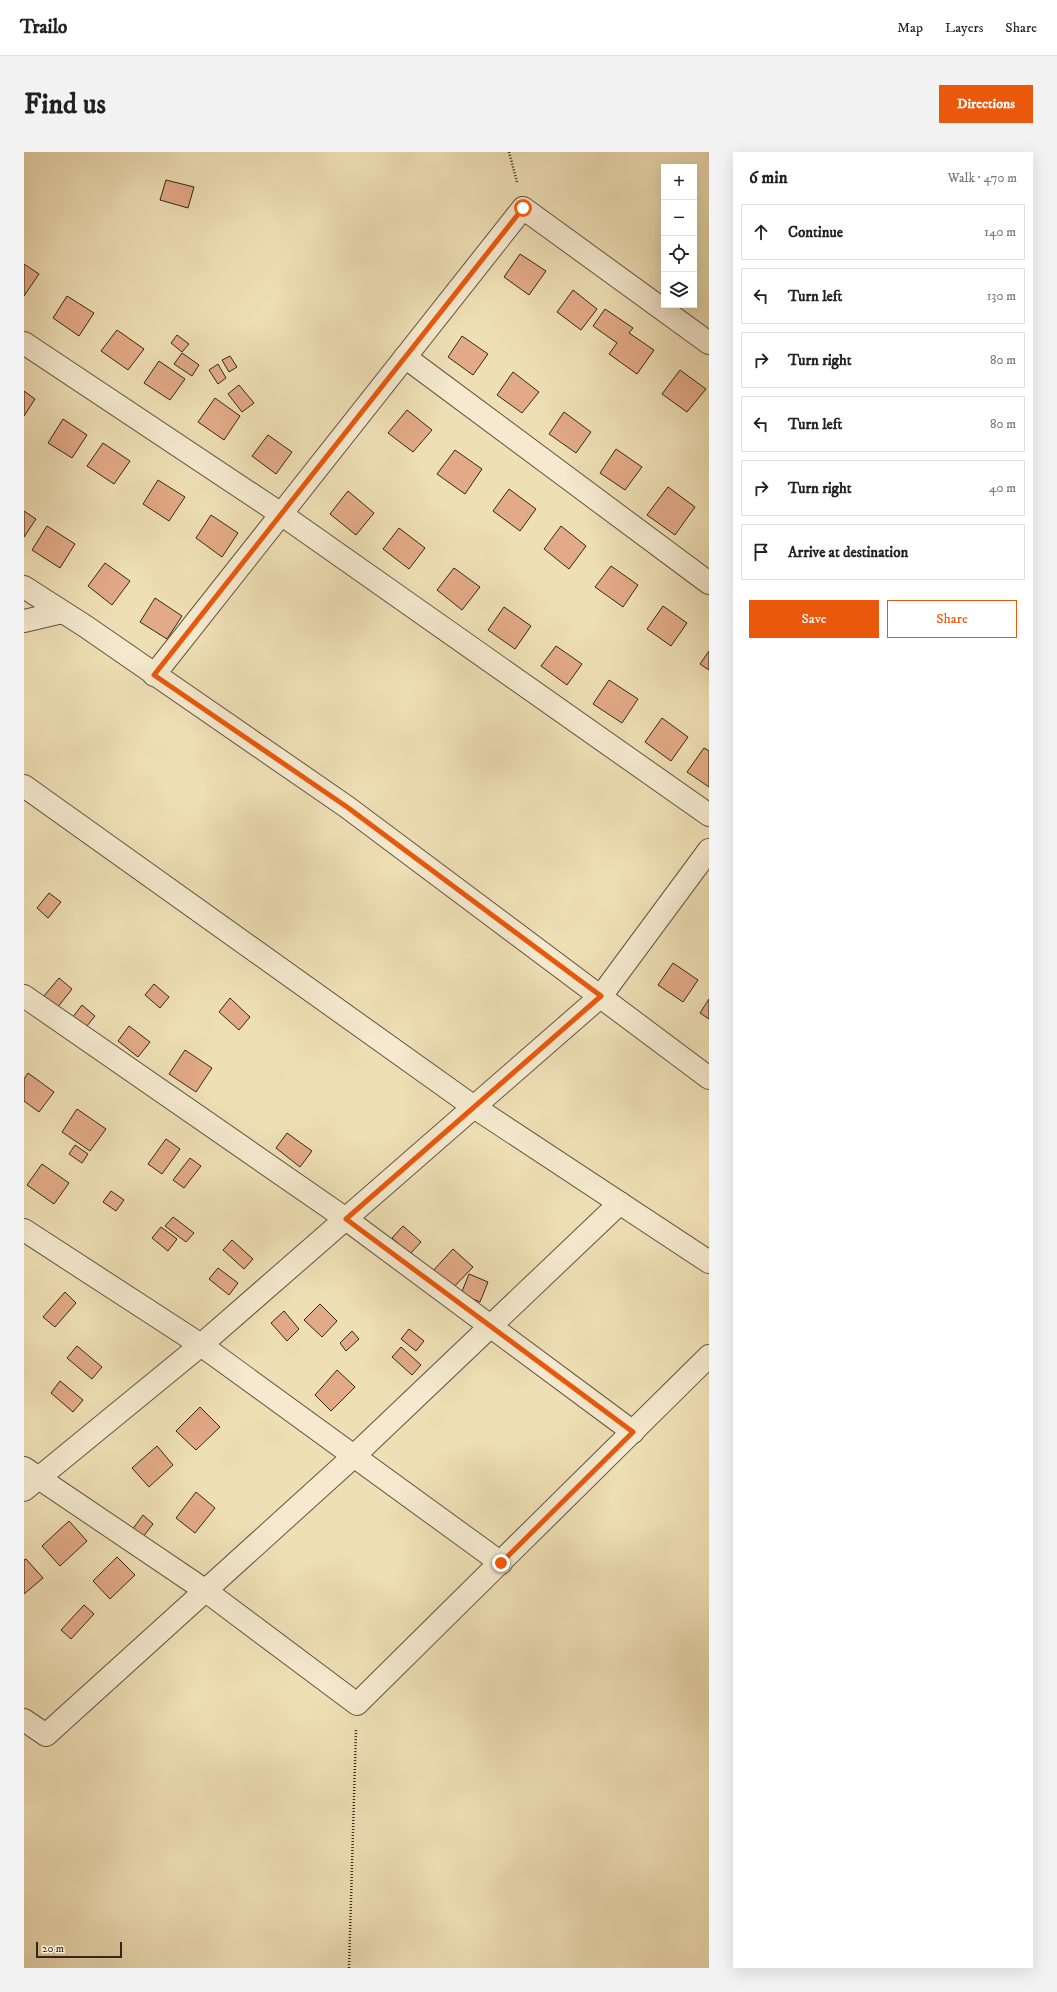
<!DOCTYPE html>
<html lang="en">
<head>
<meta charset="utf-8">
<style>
  body { margin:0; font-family:"IM FELL DW Pica",serif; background:#f2f2f2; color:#222 }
  .controls { position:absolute; right:12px; top:12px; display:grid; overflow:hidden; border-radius:0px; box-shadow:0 4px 16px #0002 }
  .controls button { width:36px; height:36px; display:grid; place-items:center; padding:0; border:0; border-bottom:1px solid #e0e0e0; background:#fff; color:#222; font:20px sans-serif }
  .scale { position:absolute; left:12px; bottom:10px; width:86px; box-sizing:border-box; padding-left:4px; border:2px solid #33271a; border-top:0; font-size:11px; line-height:14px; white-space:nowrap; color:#33271a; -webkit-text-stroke:3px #f5eacf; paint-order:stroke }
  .stop { position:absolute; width:12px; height:12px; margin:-9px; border:3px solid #ea580c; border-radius:50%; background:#fff }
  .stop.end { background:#ea580c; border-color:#fff; box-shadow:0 1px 4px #0008 }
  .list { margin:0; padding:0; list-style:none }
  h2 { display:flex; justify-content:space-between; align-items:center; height:52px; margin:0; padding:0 16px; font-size:17px }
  h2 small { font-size:13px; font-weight:400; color:#767676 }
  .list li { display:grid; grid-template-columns:26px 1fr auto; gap:12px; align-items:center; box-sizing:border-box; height:56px; margin:0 8px 8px; padding:0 8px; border:1px solid #e0e0e0; border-radius:0px }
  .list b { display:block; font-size:15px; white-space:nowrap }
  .list em { font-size:13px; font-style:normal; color:#767676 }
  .actions { display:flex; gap:8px; padding:12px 16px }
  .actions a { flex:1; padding:9px 0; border:1px solid #ea580c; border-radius:0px; text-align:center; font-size:14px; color:#ea580c }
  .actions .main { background:#ea580c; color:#fff }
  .icon { flex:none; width:22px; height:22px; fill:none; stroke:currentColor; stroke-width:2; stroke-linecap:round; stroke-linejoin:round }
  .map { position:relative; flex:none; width:685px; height:1816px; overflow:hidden; border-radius:0px }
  header { display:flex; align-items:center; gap:24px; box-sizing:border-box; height:56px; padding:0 20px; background:#fff; border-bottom:1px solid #e0e0e0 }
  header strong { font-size:19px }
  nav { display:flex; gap:22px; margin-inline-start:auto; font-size:14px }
  .intro { display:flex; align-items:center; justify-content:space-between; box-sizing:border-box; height:96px; padding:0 24px }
  h1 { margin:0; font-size:28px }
  .button { padding:10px 18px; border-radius:0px; background:#ea580c; color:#fff; font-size:14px; font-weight:700 }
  main { display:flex; gap:24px; padding:0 24px }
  aside { flex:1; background:#fff; border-radius:0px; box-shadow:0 4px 16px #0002 }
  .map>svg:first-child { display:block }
  .building { fill:#e2aa86; stroke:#33271a }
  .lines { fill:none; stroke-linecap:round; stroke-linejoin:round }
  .minor-casing { stroke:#625541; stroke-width:24 }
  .path { stroke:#33271a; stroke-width:2.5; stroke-dasharray:1 2; stroke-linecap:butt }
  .minor { stroke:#f5eacf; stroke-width:22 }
  .route { stroke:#ea580c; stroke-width:5 }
</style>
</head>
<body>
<header>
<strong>Trailo</strong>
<nav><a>Map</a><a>Layers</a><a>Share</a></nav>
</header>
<div class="intro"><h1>Find us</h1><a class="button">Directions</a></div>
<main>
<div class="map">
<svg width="685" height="1816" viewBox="0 0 685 1816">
  <rect width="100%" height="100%" fill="#efdfb5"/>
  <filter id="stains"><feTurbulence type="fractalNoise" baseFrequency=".005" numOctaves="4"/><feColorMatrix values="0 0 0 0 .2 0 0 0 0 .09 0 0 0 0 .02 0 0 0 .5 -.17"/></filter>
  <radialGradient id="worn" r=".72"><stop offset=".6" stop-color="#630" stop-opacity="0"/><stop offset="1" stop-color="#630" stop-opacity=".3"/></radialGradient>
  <g class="building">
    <polygon points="142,28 170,35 164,56 136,48"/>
    <polygon points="496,102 522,119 505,143 480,125"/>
    <polygon points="0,112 15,122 0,144"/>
    <polygon points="549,138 573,157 557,178 533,160"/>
    <polygon points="43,144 70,161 55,184 29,166"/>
    <polygon points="581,157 609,176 605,181 630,198 613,222 585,202 593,191 569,174"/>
    <polygon points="93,178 120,197 104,218 77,199"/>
    <polygon points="153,183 165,192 158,200 147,191"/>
    <polygon points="438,184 464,202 449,223 424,205"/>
    <polygon points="158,201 175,213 168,224 150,212"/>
    <polygon points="206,204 213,215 205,220 198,208"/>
    <polygon points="135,209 161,227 146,248 120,231"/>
    <polygon points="194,212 202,226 194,232 185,218"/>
    <polygon points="656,218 682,237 663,260 638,242"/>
    <polygon points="489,220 515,240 498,261 473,243"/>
    <polygon points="215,233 230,251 218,260 204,242"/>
    <polygon points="0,239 11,247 0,264"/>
    <polygon points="191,246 216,264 200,288 174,270"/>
    <polygon points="383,258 408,278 389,300 364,281"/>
    <polygon points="540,260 567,280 552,301 525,282"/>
    <polygon points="39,267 63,283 48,306 24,291"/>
    <polygon points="244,283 268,300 252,322 228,304"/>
    <polygon points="79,291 106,309 90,332 63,314"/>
    <polygon points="592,297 618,315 601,338 576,321"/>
    <polygon points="431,298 458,317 441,342 413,322"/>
    <polygon points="134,328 161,345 145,369 119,352"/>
    <polygon points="644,335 671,355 651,383 623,363"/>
    <polygon points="485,337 512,357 496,379 469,359"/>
    <polygon points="324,339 350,361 332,383 306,362"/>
    <polygon points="0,359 12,367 0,385"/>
    <polygon points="187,363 214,381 198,405 172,386"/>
    <polygon points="23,374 51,392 36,416 8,398"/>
    <polygon points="537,374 562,394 545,417 520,397"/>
    <polygon points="375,376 401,396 385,417 359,397"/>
    <polygon points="81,411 106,429 88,453 64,434"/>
    <polygon points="587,414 614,433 599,455 571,435"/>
    <polygon points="430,416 456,435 438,458 413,438"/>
    <polygon points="131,446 158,464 143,487 116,470"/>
    <polygon points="639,454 663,471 647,494 623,477"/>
    <polygon points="480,455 507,474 491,497 464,478"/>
    <polygon points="532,494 558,512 543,533 517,514"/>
    <polygon points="685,499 685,518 676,512"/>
    <polygon points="585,528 614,547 598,571 569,552"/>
    <polygon points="638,566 664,585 647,609 621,590"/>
    <polygon points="680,596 685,599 685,635 663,620"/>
    <polygon points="25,741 37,750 24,766 13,756"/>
    <polygon points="649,811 674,828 659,850 634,833"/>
    <polygon points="35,826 48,837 29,861 15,850"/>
    <polygon points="130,832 145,845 136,856 121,843"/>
    <polygon points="206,846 226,865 215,878 195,860"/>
    <polygon points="685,847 685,867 676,861"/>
    <polygon points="58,853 71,864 58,880 45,870"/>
    <polygon points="105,874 126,890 114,905 94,889"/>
    <polygon points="161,898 188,916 172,940 145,922"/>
    <polygon points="4,921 30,940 15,960 0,949 0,927"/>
    <polygon points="53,957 82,977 66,999 38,980"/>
    <polygon points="263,981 288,999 276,1015 252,996"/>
    <polygon points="142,987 156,997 138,1022 124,1012"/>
    <polygon points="51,993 64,1002 58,1011 45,1002"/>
    <polygon points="166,1006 177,1014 160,1036 149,1028"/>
    <polygon points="18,1012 45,1031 30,1052 3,1033"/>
    <polygon points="87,1039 100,1048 92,1059 79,1050"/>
    <polygon points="149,1065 170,1081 162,1090 141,1074"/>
    <polygon points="379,1074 397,1090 386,1102 368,1086"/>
    <polygon points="137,1075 153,1087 144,1099 128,1086"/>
    <polygon points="208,1088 229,1107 220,1117 199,1098"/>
    <polygon points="429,1097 449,1115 427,1138 408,1120"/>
    <polygon points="194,1116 214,1131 205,1143 185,1127"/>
    <polygon points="445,1122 464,1130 456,1150 437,1142"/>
    <polygon points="41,1140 52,1151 31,1175 19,1165"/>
    <polygon points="296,1152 313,1169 298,1185 280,1168"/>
    <polygon points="260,1159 275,1177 263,1189 247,1171"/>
    <polygon points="385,1177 400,1189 392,1199 377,1187"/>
    <polygon points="328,1179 335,1187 322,1199 316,1191"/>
    <polygon points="53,1194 78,1215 68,1227 43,1206"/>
    <polygon points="377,1195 397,1213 388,1223 368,1205"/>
    <polygon points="313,1218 331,1235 307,1259 291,1243"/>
    <polygon points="36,1229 59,1248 49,1260 27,1241"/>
    <polygon points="176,1255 196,1275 172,1298 152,1279"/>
    <polygon points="133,1294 149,1313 125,1335 108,1316"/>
    <polygon points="172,1340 191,1356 171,1381 152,1366"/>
    <polygon points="119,1363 129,1372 115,1390 105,1382"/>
    <polygon points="45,1369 63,1389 36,1414 18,1394"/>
    <polygon points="93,1405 111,1423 86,1447 69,1429"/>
    <polygon points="2,1407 19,1426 0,1442 0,1408"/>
    <polygon points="60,1453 70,1462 47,1487 37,1478"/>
  </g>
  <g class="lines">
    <g class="minor-casing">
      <g id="minor">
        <polyline points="0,191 257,362 685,663"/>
        <polyline points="381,205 685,431"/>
        <polyline points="0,435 61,474 323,655 685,926"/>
        <polyline points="0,469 38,460"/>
        <polyline points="130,523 499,56 685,191"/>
        <polyline points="0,634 450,955 685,1110"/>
        <polyline points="0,844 322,1067 609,1280"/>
        <polyline points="0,1078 177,1193 477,1411"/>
        <polyline points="0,1316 182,1439 333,1552 685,1204"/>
        <polyline points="0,1338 177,1193 577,844 685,698"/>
        <polyline points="0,1568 22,1583 330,1304 596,1051"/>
      </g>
    </g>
    <g class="path">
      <polyline points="485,0 493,30"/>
      <polyline points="325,1816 332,1577"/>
    </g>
    <use href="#minor" class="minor"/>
  </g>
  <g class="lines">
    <polyline class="route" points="477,1411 609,1280 322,1067 577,844 323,655 130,523 499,56"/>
  </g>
  <rect width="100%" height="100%" filter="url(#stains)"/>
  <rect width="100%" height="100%" fill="url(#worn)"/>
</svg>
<div class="controls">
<button>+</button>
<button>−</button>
<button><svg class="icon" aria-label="locate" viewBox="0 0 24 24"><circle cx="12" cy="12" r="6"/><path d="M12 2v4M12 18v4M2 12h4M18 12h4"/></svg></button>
<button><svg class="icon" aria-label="layers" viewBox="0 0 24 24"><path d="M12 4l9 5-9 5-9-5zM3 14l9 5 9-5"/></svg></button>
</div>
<div class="scale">20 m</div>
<div class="stop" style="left:499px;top:56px"></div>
<div class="stop end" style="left:477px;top:1411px"></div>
</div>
<aside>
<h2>6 min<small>Walk · 470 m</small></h2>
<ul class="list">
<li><svg class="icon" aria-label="ahead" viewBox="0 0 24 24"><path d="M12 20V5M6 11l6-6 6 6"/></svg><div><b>Continue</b></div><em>140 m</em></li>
<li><svg class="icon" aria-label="left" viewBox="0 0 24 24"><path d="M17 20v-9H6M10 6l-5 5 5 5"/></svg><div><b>Turn left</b></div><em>130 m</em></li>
<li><svg class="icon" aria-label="right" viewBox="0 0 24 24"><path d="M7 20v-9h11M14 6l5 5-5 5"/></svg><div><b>Turn right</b></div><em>80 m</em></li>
<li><svg class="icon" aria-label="left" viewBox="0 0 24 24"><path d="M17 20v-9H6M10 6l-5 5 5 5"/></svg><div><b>Turn left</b></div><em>80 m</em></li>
<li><svg class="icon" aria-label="right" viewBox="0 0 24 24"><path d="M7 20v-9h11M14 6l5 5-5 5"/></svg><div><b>Turn right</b></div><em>40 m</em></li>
<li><svg class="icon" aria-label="arrive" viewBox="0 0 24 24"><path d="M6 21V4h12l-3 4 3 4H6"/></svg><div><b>Arrive at destination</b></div></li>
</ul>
<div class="actions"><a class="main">Save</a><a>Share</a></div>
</aside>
</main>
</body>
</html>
